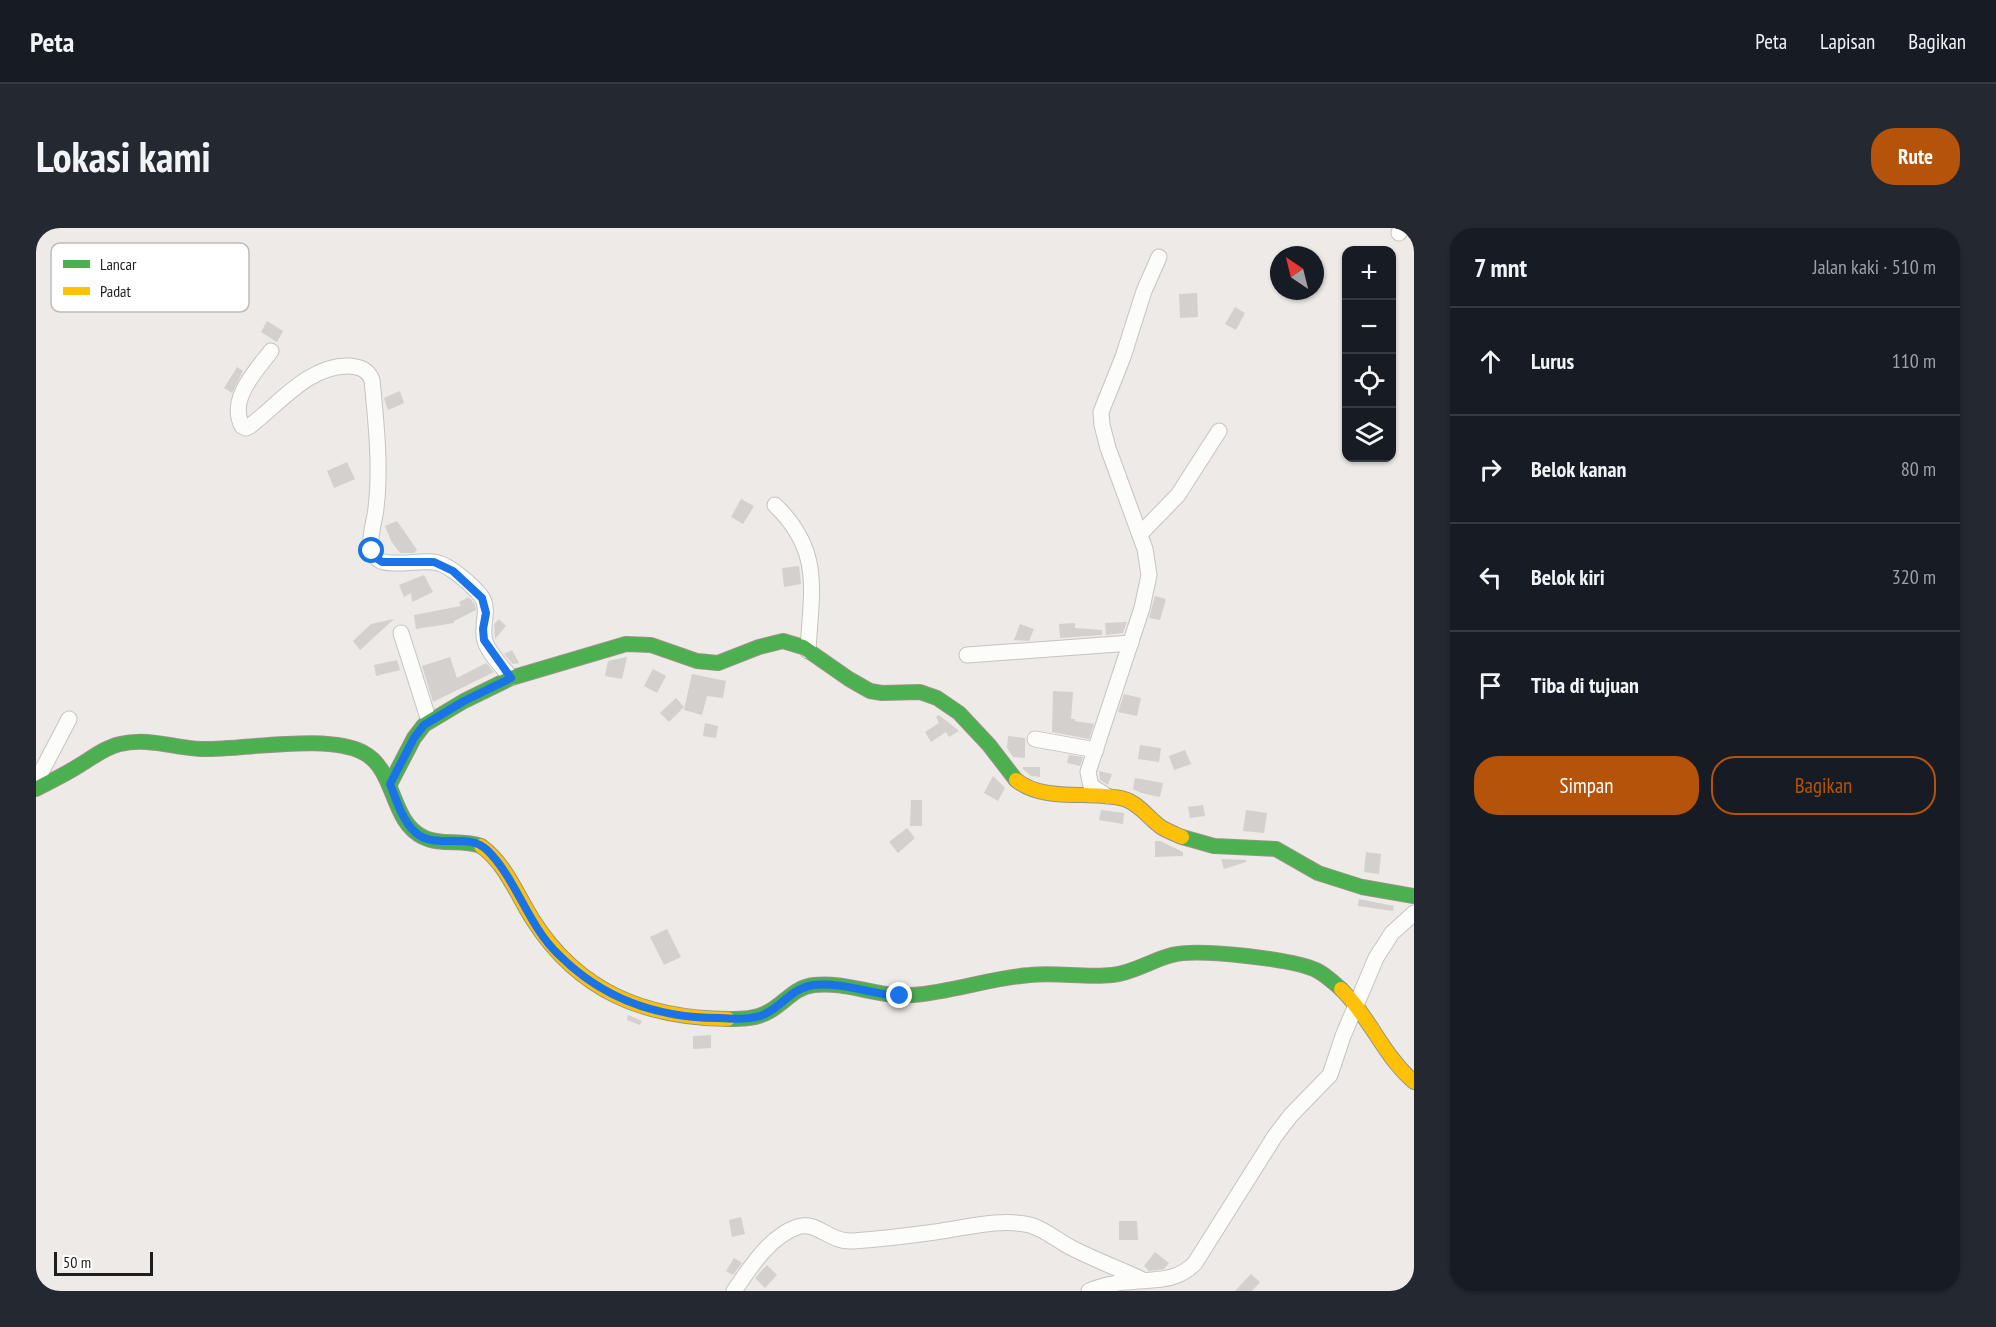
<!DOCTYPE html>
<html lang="id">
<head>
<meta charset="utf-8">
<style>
  body { margin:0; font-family:"PT Sans Narrow",sans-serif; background:#242831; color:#f1f3f6 }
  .controls { position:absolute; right:18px; top:18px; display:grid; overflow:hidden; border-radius:12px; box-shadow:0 2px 4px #0004 }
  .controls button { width:54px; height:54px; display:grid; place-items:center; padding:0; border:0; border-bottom:2px solid #363941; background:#171b24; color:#f1f3f6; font:30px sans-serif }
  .compass { position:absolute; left:1234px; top:18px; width:54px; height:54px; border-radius:50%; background:#171b24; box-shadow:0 2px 4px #0004; rotate:325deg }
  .scale { position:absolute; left:18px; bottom:15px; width:99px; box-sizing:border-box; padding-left:6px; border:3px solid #1e1e1e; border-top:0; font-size:16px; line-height:21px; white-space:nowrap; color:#1e1e1e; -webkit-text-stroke:4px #fff; paint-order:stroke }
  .stop { position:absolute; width:18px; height:18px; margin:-14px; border:4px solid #1a73e8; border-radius:50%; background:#fff }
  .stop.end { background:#1a73e8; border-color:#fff; box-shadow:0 2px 6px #0008 }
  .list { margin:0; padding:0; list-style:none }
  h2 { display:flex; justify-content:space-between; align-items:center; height:78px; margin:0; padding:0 24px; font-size:26px }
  h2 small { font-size:20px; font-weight:400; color:#9ea1a6 }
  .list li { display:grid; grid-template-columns:39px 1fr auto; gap:18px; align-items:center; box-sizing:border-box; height:108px; padding:0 24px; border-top:2px solid #363941 }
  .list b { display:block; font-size:22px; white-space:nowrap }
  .list em { font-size:20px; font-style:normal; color:#9ea1a6 }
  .actions { display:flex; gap:12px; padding:18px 24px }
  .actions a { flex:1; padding:14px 0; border:2px solid #b45309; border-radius:24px; text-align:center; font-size:21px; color:#b45309 }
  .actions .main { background:#b45309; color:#fff }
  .icon { flex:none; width:33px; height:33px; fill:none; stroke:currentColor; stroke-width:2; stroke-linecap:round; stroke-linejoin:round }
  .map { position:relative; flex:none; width:1378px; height:1063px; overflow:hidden; border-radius:24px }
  header { display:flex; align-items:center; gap:36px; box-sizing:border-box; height:84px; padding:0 30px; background:#171b24; border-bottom:2px solid #363941 }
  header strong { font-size:28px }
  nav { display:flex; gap:33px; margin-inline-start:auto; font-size:21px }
  .intro { display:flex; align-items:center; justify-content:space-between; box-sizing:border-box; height:144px; padding:0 36px }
  h1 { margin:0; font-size:42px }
  .button { padding:15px 27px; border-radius:24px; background:#b45309; color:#fff; font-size:21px; font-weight:700 }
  main { display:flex; gap:36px; padding:0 36px }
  aside { flex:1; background:#171b24; border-radius:24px; box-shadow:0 2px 4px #0004 }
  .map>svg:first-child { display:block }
  .building { fill:#d3d0ce }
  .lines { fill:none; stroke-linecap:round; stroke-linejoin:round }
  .street-casing { stroke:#c5c4c3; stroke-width:17 }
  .fast-casing { stroke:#969580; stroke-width:16 }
  .slow-casing { stroke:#969580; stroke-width:16 }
  .street { stroke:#fcfcfb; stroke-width:15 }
  .fast { stroke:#4caf50; stroke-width:14 }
  .slow { stroke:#ffc107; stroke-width:14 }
  .route { stroke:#1a73e8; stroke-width:8 }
  .key { fill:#fff; stroke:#bcbcbc; stroke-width:1.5 }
  .key-label { font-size:16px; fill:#1e1e1e }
</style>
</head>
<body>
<header>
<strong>Peta</strong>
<nav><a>Peta</a><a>Lapisan</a><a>Bagikan</a></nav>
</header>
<div class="intro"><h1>Lokasi kami</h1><a class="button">Rute</a></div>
<main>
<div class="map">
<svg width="1378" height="1063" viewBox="0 0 1378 1063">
  <rect width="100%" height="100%" fill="#edeae7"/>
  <g class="building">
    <polygon points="1161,65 1162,89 1144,90 1143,66"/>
    <polygon points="1199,79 1209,85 1200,102 1189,96"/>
    <polygon points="231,93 247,103 241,114 225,104"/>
    <polygon points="201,139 207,143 196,165 188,160"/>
    <polygon points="364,163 368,175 352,182 348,170"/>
    <polygon points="311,234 319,251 298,260 291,243"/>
    <polygon points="705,271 718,278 707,296 695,289"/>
    <polygon points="361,293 381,322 378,325 364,325 355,313 349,298"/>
    <polygon points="763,338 765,356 748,359 746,340"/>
    <polygon points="388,347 397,364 376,374 375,365 368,369 363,357"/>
    <polygon points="1119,368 1130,371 1124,392 1113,390"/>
    <polygon points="433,369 439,377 440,382 418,393 418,395 380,401 378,387 425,378 423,374"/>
    <polygon points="358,391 324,422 317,413 335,396"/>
    <polygon points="463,391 470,398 459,411 458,396"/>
    <polygon points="1091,394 1087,405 1070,407 1069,395"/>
    <polygon points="1039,395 1039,400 1066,402 1066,407 1024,410 1023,396"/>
    <polygon points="984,396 998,401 993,413 978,412"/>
    <polygon points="476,422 483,435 477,436 468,426"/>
    <polygon points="414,429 421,450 450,435 458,444 397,474 386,438"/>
    <polygon points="591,429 586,451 569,448 572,433"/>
    <polygon points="361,432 364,442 340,448 338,437"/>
    <polygon points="617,441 630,448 621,465 608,458"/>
    <polygon points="656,446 690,453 687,470 671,468 666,487 648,482"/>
    <polygon points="1017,463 1037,464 1035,491 1039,491 1039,493 1058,496 1053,511 1016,504"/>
    <polygon points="1088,466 1105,470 1101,488 1082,484"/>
    <polygon points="640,470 648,479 633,494 624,485"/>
    <polygon points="903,487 923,503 913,509 910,504 895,514 889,504 903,495 900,489"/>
    <polygon points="669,495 682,498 680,510 667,508"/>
    <polygon points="972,508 989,510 989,530 977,529 971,520"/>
    <polygon points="1104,517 1125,520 1123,534 1102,531"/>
    <polygon points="1149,522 1155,536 1138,542 1133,528"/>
    <polygon points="1033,527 1047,529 1044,538 1031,535"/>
    <polygon points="987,539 1004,539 1004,549 995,548 987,541"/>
    <polygon points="1063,543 1076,546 1072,557 1064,552"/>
    <polygon points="957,548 969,560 962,573 948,565"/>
    <polygon points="1099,550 1127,555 1124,569 1105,565 1097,561"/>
    <polygon points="875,572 886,572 886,598 874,598"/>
    <polygon points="1167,577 1169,588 1154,590 1152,579"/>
    <polygon points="1065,582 1088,585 1087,596 1063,592"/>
    <polygon points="1210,582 1231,585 1228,605 1207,603"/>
    <polygon points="871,600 879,610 862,625 853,614"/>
    <polygon points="1119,613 1124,613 1147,624 1147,628 1119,629"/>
    <polygon points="1330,624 1345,626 1343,646 1328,644"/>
    <polygon points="1185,631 1210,632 1210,634 1188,641"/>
    <polygon points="1323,671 1358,678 1357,683 1322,678"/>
    <polygon points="631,701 645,729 628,737 614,709"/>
    <polygon points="592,787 606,793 604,797 591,792"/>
    <polygon points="675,807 675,820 657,821 657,808"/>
    <polygon points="705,989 709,1006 696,1009 693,992"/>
    <polygon points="1083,993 1101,993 1102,1012 1083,1012"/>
    <polygon points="1119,1024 1133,1035 1128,1041 1113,1043 1108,1038"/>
    <polygon points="698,1030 706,1035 697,1047 690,1043"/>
    <polygon points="731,1037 741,1047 729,1060 719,1050"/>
    <polygon points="1215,1046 1224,1054 1216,1063 1199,1063"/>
  </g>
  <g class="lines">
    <g class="street-casing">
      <g id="street">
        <polyline points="1363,5 1365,0"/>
        <path d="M235 123C220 143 192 171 206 198L210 200 214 198C243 176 274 136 314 138 325 139 332 142 336 152 340 193 345 240 340 280 339 295 327 322 343 332 349 336 359 335 366 335 377 335 391 332 402 335 415 338 437 358 445 368 455 382 444 398 449 413 453 426 467 439 475 450"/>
        <path d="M739 277C787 324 775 362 772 423"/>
        <polyline points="1104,306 1142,267 1183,203"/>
        <polyline points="365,405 393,493"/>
        <polyline points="931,427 1095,415"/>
        <polyline points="999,511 1060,522"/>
        <polyline points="0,554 33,491"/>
        <polyline points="1071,568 1055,558 1052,544 1106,380 1113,347 1109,321 1072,220 1066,197 1065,184 1087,129 1108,63 1123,29"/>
        <path d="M698 1063C714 1040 733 1009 761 999 781 992 794 1015 817 1013 844 1011 871 1008 899 1004 930 1000 963 990 994 997 1008 1001 1021 1012 1034 1019 1057 1031 1081 1040 1105 1051"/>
        <path d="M1053 1063C1065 1058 1078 1055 1091 1054 1116 1051 1140 1055 1159 1035L1239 908 1255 887 1294 847 1307 808 1340 730 1356 705 1378 685"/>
      </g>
    </g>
    <g class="fast-casing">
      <g id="fast">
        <polyline points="354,556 378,510 388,497 428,473 475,450 590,416 615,417 661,433 682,435 723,419 747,413 767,419 813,451 834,463 846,465 884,464 901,470 923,485 953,517 980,552"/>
        <path d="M0 561C15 553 30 546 44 537 57 529 70 519 84 516 112 509 138 520 165 521 208 522 293 505 328 525 360 542 354 593 387 609 404 618 426 611 445 618"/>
        <polyline points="1146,609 1178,618 1240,621 1282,645 1326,659 1378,668"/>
        <path d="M692 791C705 791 720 791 732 784 748 776 758 759 778 757 811 753 843 770 877 767 917 764 954 750 994 747 1021 744 1049 750 1076 747 1097 745 1116 732 1136 727 1161 720 1256 731 1280 742 1290 747 1297 754 1305 761"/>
      </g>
    </g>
    <g class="slow-casing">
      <g id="slow">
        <path d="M980 552C1008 575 1055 562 1088 571 1103 575 1113 591 1125 599 1131 603 1139 606 1146 609"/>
        <path d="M445 618C470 636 481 667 497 692 543 764 609 790 692 791"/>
        <path d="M1305 761C1334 789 1346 826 1378 854"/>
      </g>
    </g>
    <use href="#street" class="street"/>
    <use href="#fast" class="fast"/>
    <use href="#slow" class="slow"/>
  </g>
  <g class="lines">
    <path class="route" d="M336 323 340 330 346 334H398L417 343 446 370 450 385 447 401 448 412 475 450 428 473 388 497 378 510 354 556C360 571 366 592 379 604 399 623 431 603 451 622 480 650 492 698 523 727 567 771 621 790 683 790 696 791 711 792 724 788 745 781 754 760 778 757 806 754 835 766 864 768"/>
  </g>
  <rect x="15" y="15" width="198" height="69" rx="9" class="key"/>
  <rect x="27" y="32" width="27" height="8" fill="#4caf50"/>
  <rect x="27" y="59" width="27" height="8" fill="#ffc107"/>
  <g class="key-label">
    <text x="64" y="42">Lancar</text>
    <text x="64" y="69">Padat</text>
  </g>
</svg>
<div class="controls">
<button>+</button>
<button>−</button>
<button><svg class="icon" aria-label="locate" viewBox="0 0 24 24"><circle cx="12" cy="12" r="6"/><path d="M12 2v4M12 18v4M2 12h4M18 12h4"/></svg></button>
<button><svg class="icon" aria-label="layers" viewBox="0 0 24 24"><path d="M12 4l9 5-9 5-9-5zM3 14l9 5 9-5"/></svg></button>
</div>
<svg class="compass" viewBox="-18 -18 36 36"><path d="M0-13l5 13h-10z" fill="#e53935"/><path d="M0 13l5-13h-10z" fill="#9ea1a6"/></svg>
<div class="scale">50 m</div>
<div class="stop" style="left:336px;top:323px"></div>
<div class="stop end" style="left:864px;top:768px"></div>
</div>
<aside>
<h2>7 mnt<small>Jalan kaki · 510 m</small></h2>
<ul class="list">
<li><svg class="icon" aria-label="ahead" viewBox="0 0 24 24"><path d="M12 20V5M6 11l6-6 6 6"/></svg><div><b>Lurus</b></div><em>110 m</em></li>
<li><svg class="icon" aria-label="right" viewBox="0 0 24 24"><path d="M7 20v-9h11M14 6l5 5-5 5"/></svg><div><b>Belok kanan</b></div><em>80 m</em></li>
<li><svg class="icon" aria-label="left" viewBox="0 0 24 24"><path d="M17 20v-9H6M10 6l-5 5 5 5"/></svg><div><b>Belok kiri</b></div><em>320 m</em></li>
<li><svg class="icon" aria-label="arrive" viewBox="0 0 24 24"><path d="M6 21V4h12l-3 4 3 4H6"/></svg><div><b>Tiba di tujuan</b></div></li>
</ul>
<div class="actions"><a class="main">Simpan</a><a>Bagikan</a></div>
</aside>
</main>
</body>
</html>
